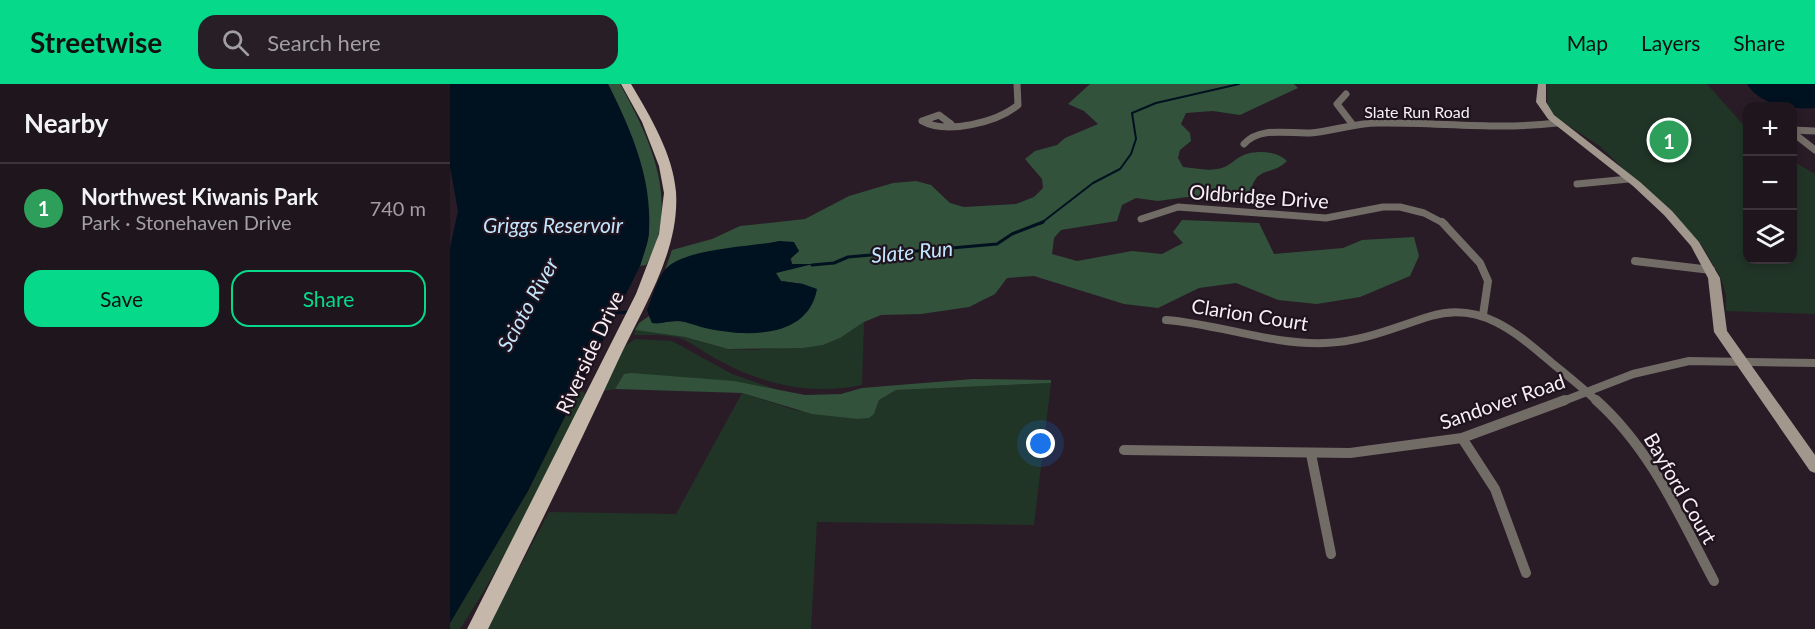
<!DOCTYPE html>
<html lang="en">
<head>
<meta charset="utf-8">
<style>
  body { margin:0; font-family:Lato,sans-serif; background:#271e26; color:#f1f3f6 }
  .controls { position:absolute; right:18px; top:18px; display:grid; overflow:hidden; border-radius:12px; box-shadow:0 3px 9px #0003 }
  .controls button { width:54px; height:54px; display:grid; place-items:center; padding:0; border:0; border-bottom:2px solid #3c343b; background:#1f151d; color:#f1f3f6; font:30px sans-serif }
  .you { position:absolute; left:591px; top:360px; width:21px; height:21px; margin:-15px; border:4px solid #fff; border-radius:50%; background:#1a73e8; box-shadow:0 0 0 9px #1a73e833 }
  .badge { display:grid; place-items:center; width:39px; height:39px; border-radius:50%; background:#07d98b; color:#fff; font-size:20px; font-weight:700 }
  .pin { position:absolute; translate:-50% -50%; border:3px solid #fff; box-shadow:0 2px 6px #0006 }
  .list { margin:0; padding:0; list-style:none }
  h2 { display:flex; justify-content:space-between; align-items:center; height:78px; margin:0; padding:0 24px; font-size:26px }
  h2 small { font-size:20px; font-weight:400; color:#a19fa4 }
  .list li { display:grid; grid-template-columns:39px 1fr auto; gap:18px; align-items:center; box-sizing:border-box; height:90px; padding:0 24px; border-top:2px solid #3c343b }
  .list b { display:block; font-size:22px; white-space:nowrap }
  .list p { margin:0; font-size:20px; white-space:nowrap; color:#a19fa4 }
  .list em { font-size:20px; font-style:normal; color:#a19fa4 }
  .actions { display:flex; gap:12px; padding:18px 24px }
  .actions a { flex:1; padding:14px 0; border:2px solid #07d98b; border-radius:18px; text-align:center; font-size:21px; color:#07d98b }
  .actions .main { background:#07d98b; color:#111 }
  .icon { flex:none; width:33px; height:33px; fill:none; stroke:currentColor; stroke-width:2; stroke-linecap:round; stroke-linejoin:round }
  .map { position:relative; flex:none; width:1365px; height:545px; overflow:hidden }
  header { display:flex; align-items:center; gap:36px; box-sizing:border-box; height:84px; padding:0 30px; background:#07d98b; color:#111 }
  header strong { font-size:28px }
  nav { display:flex; gap:33px; margin-inline-start:auto; font-size:21px }
  .search { width:420px; height:54px; background:#271e26; display:flex; align-items:center; gap:15px; box-sizing:border-box; padding:0 21px; border-radius:18px; color:#a19fa4; font-size:22px }
  main { display:flex }
  aside { flex:1; background:#1f151d }
  .map>svg:first-child { display:block }
  .green { fill:#213527 }
  .forest { fill:#32523b }
  .water { fill:#001120 }
  .lines { fill:none; stroke-linecap:round; stroke-linejoin:round }
  .stream-far1 { stroke:#001120; stroke-width:2 }
  .stream { stroke:#001120; stroke-width:3 }
  .street-far2 { stroke:#726c66; stroke-width:7 }
  .street-far1 { stroke:#726c66; stroke-width:8 }
  .street { stroke:#726c66; stroke-width:10 }
  .secondary { fill:#a1978d; fill-rule:evenodd }
  .primary { fill:#c5b8ab; fill-rule:evenodd }
  .labels { text-anchor:middle; dominant-baseline:central; stroke-width:4.5; stroke-linejoin:round; paint-order:stroke }
  .far-street-label { font-size:16px; fill:#f8eff6; stroke:#1f131e }
  .street-label { font-size:20px; fill:#f8eff6; stroke:#1f131e }
  .water-label { font-size:21px; font-style:italic; fill:#c2e6fe; stroke:#1f131e }
</style>
</head>
<body>
<header>
<strong>Streetwise</strong>
<div class="search"><svg class="icon" aria-label="search" viewBox="0 0 24 24"><circle cx="10" cy="10" r="6"/><path d="M15 15l6 6"/></svg>Search here</div>
<nav><a>Map</a><a>Layers</a><a>Share</a></nav>
</header>
<main>
<aside>
<h2>Nearby<small></small></h2>
<ul class="list">
<li><span class="badge" style="background:#2e9e5b">1</span><div><b>Northwest Kiwanis Park</b><p>Park · Stonehaven Drive</p></div><em>740 m</em></li>
</ul>
<div class="actions"><a class="main">Save</a><a>Share</a></div>
</aside>
<div class="map">
<svg width="1365" height="545" viewBox="0 0 1365 545">
  <rect width="100%" height="100%" fill="#291c27"/>
  <g class="green">
    <polygon points="1097,0 1257,0 1297,45 1298,176 1342,176 1343,77 1365,90 1365,230 1276,227 1276,211 1271,194 1251,160 1151,63 1107,34 1097,22"/>
    <path d="M414 238 412 301C360 312 312 300 266 275 253 268 243 259 230 254 215 250 199 251 184 251L185 246 234 253 278 265 303 266 373 261 390 254Z"/>
    <polygon points="185,255 222,257 282,290 328,306 174,290 165,305 153,307 175,262"/>
    <polygon points="601,299 584,441 367,438 361,545 37,545 99,428 226,430 292,309 345,326 408,335 419,334 424,329 429,316 446,306"/>
    <path d="M133 307 135 311C96 390 59 471 10 545H0V539L78 407 125 310Z"/>
  </g>
  <g class="forest">
    <path d="M158 0H170C201 56 231 120 196 181L190 182C193 171 199 158 199 146 199 91 182 48 158 0Z"/>
    <path d="M640 0H844L848 4 790 31 763 27 736 29 731 40 740 49 741 57 730 66 728 74 733 83C744 84 756 87 767 85 776 84 781 79 788 74 801 65 826 66 837 77 821 93 807 80 800 109L779 119 737 113 708 117 686 114 672 121 667 137 611 146 604 154 602 170 627 177 682 167 712 170 733 159 723 148 732 136 809 139 824 170 893 164 912 156 964 153 969 172 960 192 910 213 867 220 828 216 786 199 749 204 708 224 674 220 584 192 557 194 545 210 519 223 471 230 431 231 414 238 390 254 373 261 353 264 278 265 235 253 185 246 189 239 199 232 202 239 231 237 289 249 353 200 331 197 325 189 360 180H342L341 174 349 167 330 157 228 178 215 186 222 166 262 155 290 142 355 135 399 112 443 99 466 97 481 101 500 119 514 123 566 120 584 113 593 104 592 95 575 75 585 67 607 61 615 54 648 40 634 27 618 20Z"/>
    <polygon points="181,289 284,297 355,311 391,310 412,304 523,295 601,296 601,299 446,306 429,316 424,330 419,334 408,335 362,330 292,309 165,305 174,290"/>
  </g>
  <g class="water">
    <path d="M0 0H158C181 46 202 93 199 146 199 158 193 171 190 182L78 407 0 539V164L8 127 0 83Z"/>
    <path d="M1297 0H1365V24C1344 26 1310 22 1297 0Z"/>
    <path d="M330 157 344 158 349 167 340 175 342 180H363L326 189 331 197 353 200 367 205C358 257 291 253 251 243 244 241 237 238 229 237 219 236 211 241 202 239L197 226C202 214 206 198 214 187 230 164 302 163 330 157Z"/>
  </g>
  <g class="lines">
    <polyline class="stream-far1" points="590,140 643,99 670,85 681,70 686,55 682,29 706,19 789,0"/>
    <g class="stream">
      <polyline points="362,181 384,179 398,173 547,160 562,150 593,138"/>
      <polyline points="165,229 179,228"/>
    </g>
    <g class="street-far2">
      <polyline points="896,10 887,20 903,41"/>
      <path d="M501 40 489 31 472 37C497 51 547 38 568 21L567 0"/>
      <polyline points="1342,46 1365,47"/>
      <polyline points="1342,48 1365,66"/>
      <path d="M794 60C810 42 839 50 860 49 883 47 905 39 928 39 988 38 1047 46 1107 39"/>
      <polyline points="1127,100 1179,95"/>
      <polyline points="691,135 728,123 876,134 933,123 950,123 974,129 995,140"/>
    </g>
    <g class="street-far1">
      <polyline points="992,138 1030,179 1038,197 1033,231"/>
      <polyline points="1185,177 1261,186"/>
      <path d="M716 236C769 240 821 261 875 259 913 258 945 243 981 232 1031 217 1067 249 1102 279 1118 292 1133 304 1148 318"/>
      <polyline points="1111,318 1183,290 1239,277 1365,279"/>
    </g>
    <g class="street">
      <path d="M1146 316C1201 365 1230 433 1264 497"/>
      <polyline points="1012,354 1045,405 1076,489"/>
      <polyline points="674,366 900,369 1012,354 1115,316"/>
      <polyline points="861,370 881,470"/>
    </g>
    <polygon class="secondary" points="1088,0 1096,0 1096,18 1104,31 1190,98 1222,127 1249,158 1270,194 1277,247 1365,371 1365,389 1360,387 1264,248 1258,194 1241,162 1214,131 1183,102 1098,35 1086,18"/>
    <path class="primary" d="M171 0H181C200 32 223 70 226 108 230 169 191 226 167 279 126 368 82 457 38 545H17L186 210 209 150 214 109 209 82 192 38Z"/>
  </g>
  <g class="labels">
    <g class="far-street-label">
      <text x="967" y="27">Slate Run Road</text>
    </g>
    <g class="street-label">
      <text transform="translate(809 112) rotate(4)">Oldbridge Drive</text>
      <text transform="translate(800 230) rotate(9)">Clarion Court</text>
      <text transform="translate(139 268) rotate(-65)">Riverside Drive</text>
      <text transform="translate(1052 317) rotate(-19)">Sandover Road</text>
      <text transform="translate(1231 404) rotate(60)">Bayford Court</text>
    </g>
    <g class="water-label">
      <text x="103" y="140">Griggs Reservoir</text>
      <text transform="translate(462 167) rotate(-5)">Slate Run</text>
      <text transform="translate(77 220) rotate(-61)">Scioto River</text>
    </g>
  </g>
</svg>
<div class="controls">
<button>+</button>
<button>−</button>
<button><svg class="icon" aria-label="layers" viewBox="0 0 24 24"><path d="M12 4l9 5-9 5-9-5zM3 14l9 5 9-5"/></svg></button>
</div>
<div class="you"></div>
<div class="pin badge" style="left:1219px;top:56px;background:#2e9e5b">1</div>
</div>
</main>
</body>
</html>
